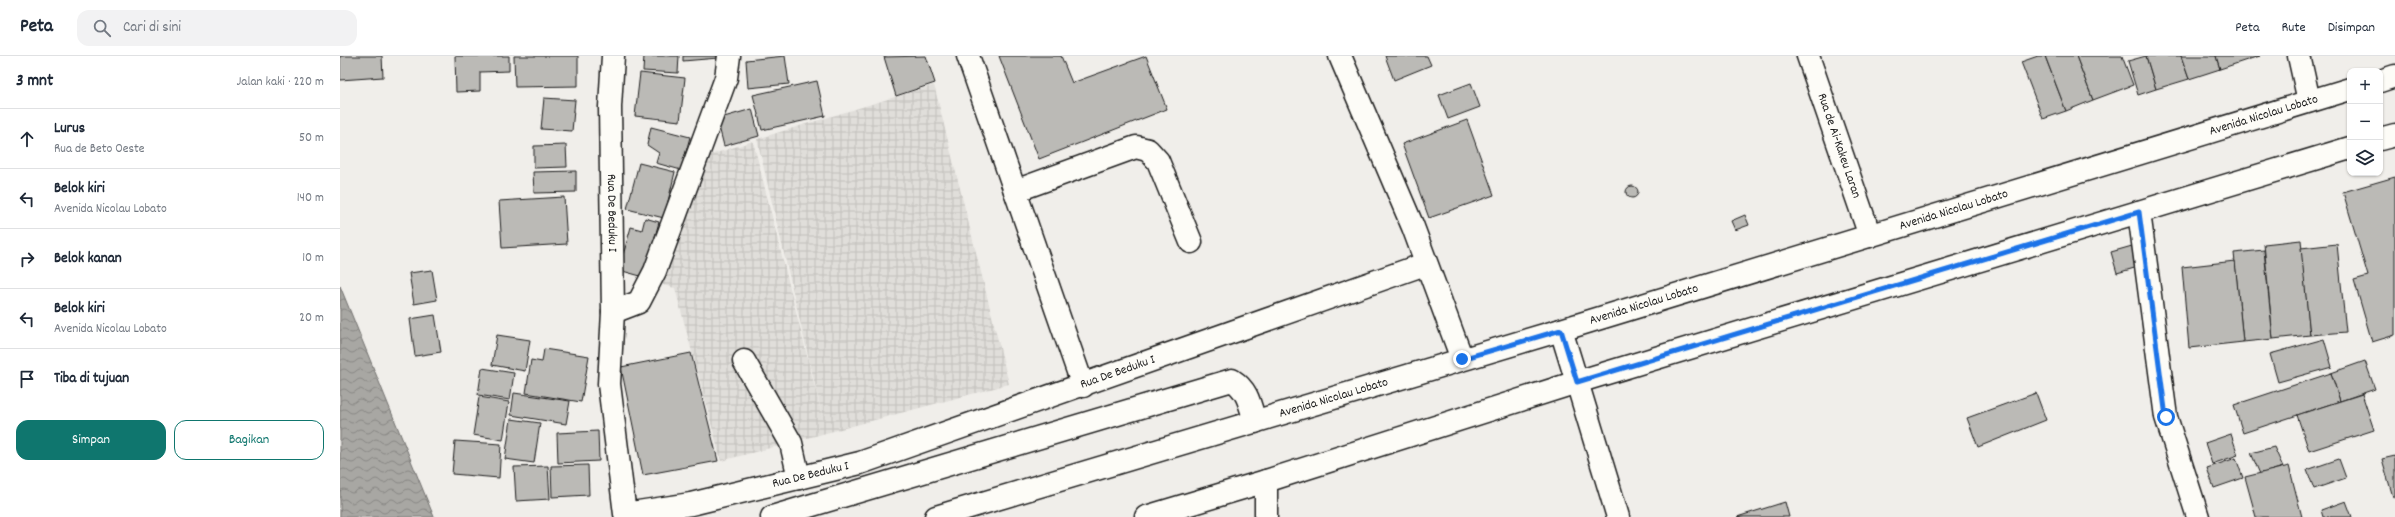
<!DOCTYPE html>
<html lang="id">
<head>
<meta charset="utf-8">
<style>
  body { margin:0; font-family:Dekko,sans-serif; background:#f2f2f3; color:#1f2937 }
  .controls { position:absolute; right:12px; top:12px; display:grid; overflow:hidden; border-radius:8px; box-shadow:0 1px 3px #0004 }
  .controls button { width:36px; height:36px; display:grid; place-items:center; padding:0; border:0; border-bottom:1px solid #e0e1e3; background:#fff; color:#1f2937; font:20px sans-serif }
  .stop { position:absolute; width:12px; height:12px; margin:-9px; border:3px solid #1a73e8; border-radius:50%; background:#fff }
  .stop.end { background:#1a73e8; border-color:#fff; box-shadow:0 1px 4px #0008 }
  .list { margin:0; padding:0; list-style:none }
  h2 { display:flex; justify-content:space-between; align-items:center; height:52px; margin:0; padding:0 16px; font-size:17px }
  h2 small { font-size:13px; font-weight:400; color:#747a83 }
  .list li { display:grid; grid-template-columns:26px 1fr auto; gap:12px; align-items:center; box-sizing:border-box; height:60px; padding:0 16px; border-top:1px solid #e0e1e3 }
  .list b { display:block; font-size:15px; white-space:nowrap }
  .list p { margin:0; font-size:13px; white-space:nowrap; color:#747a83 }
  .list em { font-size:13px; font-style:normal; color:#747a83 }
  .actions { display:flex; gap:8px; padding:12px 16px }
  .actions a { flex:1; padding:9px 0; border:1px solid #0f766e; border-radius:12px; text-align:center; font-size:14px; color:#0f766e }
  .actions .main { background:#0f766e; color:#fff }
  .icon { flex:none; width:22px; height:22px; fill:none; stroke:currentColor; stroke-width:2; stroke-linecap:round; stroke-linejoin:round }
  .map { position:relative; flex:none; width:2055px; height:461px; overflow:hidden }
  header { display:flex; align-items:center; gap:24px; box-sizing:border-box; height:56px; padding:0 20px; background:#fff; border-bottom:1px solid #e0e1e3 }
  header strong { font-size:19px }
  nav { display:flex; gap:22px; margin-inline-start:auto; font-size:14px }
  .search { width:280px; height:36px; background:#f2f2f3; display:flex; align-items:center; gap:10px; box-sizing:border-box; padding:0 14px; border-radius:12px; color:#747a83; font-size:15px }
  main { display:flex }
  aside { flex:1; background:#fff }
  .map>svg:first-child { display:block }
  .industrial { fill:url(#industrial-grid) }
  .water { fill:url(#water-waves); stroke:#706f6d }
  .building { fill:#bbbab6; stroke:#1c1c1c }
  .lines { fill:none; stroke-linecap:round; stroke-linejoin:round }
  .minor-casing { stroke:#1c1c1c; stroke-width:25 }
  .major-casing { stroke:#1c1c1c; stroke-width:25 }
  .minor { stroke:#fdfcf7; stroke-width:22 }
  .major { stroke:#fdfcf7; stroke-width:22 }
  .route { stroke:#1a73e8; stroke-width:5 }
  .labels { text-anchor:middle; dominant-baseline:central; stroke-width:4; stroke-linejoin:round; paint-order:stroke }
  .street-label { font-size:13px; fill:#1c1c1c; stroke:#fdfcf7 }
</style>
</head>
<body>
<header>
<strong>Peta</strong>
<div class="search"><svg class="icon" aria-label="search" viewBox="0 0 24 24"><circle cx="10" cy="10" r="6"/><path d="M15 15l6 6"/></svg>Cari di sini</div>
<nav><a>Peta</a><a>Rute</a><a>Disimpan</a></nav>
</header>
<main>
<aside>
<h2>3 mnt<small>Jalan kaki · 220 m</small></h2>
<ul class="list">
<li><svg class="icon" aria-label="ahead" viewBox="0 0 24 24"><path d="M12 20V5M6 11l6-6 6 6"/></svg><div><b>Lurus</b><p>Rua de Beto Oeste</p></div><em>50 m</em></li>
<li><svg class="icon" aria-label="left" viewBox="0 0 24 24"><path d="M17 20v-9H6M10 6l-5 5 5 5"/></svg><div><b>Belok kiri</b><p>Avenida Nicolau Lobato</p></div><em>140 m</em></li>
<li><svg class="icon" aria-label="right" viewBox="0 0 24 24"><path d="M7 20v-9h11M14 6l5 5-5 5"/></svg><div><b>Belok kanan</b></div><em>10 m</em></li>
<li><svg class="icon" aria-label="left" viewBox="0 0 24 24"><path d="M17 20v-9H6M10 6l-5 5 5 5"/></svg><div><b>Belok kiri</b><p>Avenida Nicolau Lobato</p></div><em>20 m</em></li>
<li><svg class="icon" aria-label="arrive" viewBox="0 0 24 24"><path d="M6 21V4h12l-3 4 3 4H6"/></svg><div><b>Tiba di tujuan</b></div></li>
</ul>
<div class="actions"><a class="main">Simpan</a><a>Bagikan</a></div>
</aside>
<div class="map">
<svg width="2055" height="461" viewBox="0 0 2055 461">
  <defs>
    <pattern id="industrial-grid" width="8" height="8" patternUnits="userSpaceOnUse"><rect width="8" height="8" fill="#e0deda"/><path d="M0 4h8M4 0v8" fill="none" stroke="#c0beba"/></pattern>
    <pattern id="water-waves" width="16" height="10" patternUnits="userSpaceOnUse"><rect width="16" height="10" fill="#a8a7a3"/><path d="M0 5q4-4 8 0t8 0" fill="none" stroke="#888784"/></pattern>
  </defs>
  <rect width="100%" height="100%" fill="#f0eeea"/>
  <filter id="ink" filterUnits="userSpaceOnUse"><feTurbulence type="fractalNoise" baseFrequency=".025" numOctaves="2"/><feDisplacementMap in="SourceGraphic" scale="8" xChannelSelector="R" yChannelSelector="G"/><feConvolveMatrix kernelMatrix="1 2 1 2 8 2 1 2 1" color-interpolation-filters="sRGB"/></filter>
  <g filter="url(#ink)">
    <polygon class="industrial" points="594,29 669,328 381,405 335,232 323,229 320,212 370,99 413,85 484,367 417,83"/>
    <polygon class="water" points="0,230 94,461 0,461"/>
    <g class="building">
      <polygon points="0,0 42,0 43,21 0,24"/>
      <polygon points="115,0 169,0 169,15 140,16 140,35 116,36"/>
      <polygon points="174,0 238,0 238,30 175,31"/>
      <polygon points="304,0 339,0 338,17 303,15"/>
      <polygon points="343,0 378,0 378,2 343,5"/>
      <polygon points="445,0 449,28 408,32 406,4"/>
      <polygon points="586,0 595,27 556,40 544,1"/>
      <polygon points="659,0 721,0 732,27 806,0 827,53 699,103"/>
      <polygon points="1045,0 1087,0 1091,9 1054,24"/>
      <polygon points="1698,0 1705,0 1726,55 1703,63 1681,6"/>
      <polygon points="1705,0 1736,0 1753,44 1726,55"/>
      <polygon points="1736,0 1782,0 1793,29 1753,44"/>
      <polygon points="1806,0 1816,33 1798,39 1788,5"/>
      <polygon points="1806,0 1841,0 1849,23 1816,33"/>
      <polygon points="1841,0 1876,0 1880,13 1849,23"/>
      <polygon points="1876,0 1909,0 1910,3 1880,13"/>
      <polygon points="1909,0 1920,0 1910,3"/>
      <polygon points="300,17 345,22 340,65 295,60"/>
      <polygon points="477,25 485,60 422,74 413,39"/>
      <polygon points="1131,27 1140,51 1108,63 1099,39"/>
      <polygon points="204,42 235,44 232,75 201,73"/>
      <polygon points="412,53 419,80 384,90 377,63"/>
      <polygon points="1127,64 1154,139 1089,162 1062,88"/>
      <polygon points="311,71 350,81 341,114 316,107 319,97 307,89"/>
      <polygon points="226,89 227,111 194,112 194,90"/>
      <polygon points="299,107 335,116 324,162 287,153"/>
      <polygon points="236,115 236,136 194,137 193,116"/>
      <polygon points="2055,121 2055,279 2032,286 2014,224 2028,220 2003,136"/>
      <circle cx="1292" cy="136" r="6"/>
      <polygon points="224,141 227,188 162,192 159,145"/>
      <polygon points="1405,159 1409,169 1395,174 1391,165"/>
      <polygon points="305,162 319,166 304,221 279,214 291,171 302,174"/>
      <polygon points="1961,184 1970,279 1933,283 1924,188"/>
      <polygon points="1997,188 2006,276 1970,279 1961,192"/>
      <polygon points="1792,190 1798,211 1777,217 1771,196"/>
      <polygon points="1924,194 1933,283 1903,286 1894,197"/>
      <polygon points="1895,205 1903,286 1849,292 1842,211"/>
      <polygon points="92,214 97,244 74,248 69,217"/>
      <polygon points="95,259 101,296 75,300 70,263"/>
      <polygon points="157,279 190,284 185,315 152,309"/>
      <polygon points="1984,283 1992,311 1938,326 1930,298"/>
      <polygon points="204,293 249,300 241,346 186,337 191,304 202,306"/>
      <polygon points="351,297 378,405 303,419 281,311"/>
      <polygon points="2025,305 2035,333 2000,345 1991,317"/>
      <polygon points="142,312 174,317 170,344 138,339"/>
      <polygon points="1991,317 2000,345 1903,377 1894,349"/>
      <polygon points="174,337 230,345 226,368 171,359"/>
      <polygon points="1696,337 1706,364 1638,391 1627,362"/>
      <polygon points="2022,338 2034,374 1969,395 1957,359"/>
      <polygon points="139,341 169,346 163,384 133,379"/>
      <polygon points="171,363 200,367 194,407 165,403"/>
      <polygon points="258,375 259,405 218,407 217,377"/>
      <polygon points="1891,378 1898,399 1872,408 1865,387"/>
      <polygon points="115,385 161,388 159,422 112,418"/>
      <polygon points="1934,391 1943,411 1920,418 1911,397"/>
      <polygon points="2055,400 2055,440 2053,441 2042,403"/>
      <polygon points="1896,402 1903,422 1874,432 1867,412"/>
      <polygon points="1999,403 2006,422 1974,433 1967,414"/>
      <polygon points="248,409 249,439 212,441 211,410"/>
      <polygon points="208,410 210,443 176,445 174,411"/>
      <polygon points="1949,410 1962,461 1916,461 1905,421"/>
      <polygon points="2006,445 2012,461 1983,461 1981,454"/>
      <polygon points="1445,446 1449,461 1397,461"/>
    </g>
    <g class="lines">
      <g class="minor-casing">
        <g id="minor">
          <path id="s1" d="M273 0 270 51 273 256 269 328 285 458 351 448 520 407 1085 208"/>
          <polyline points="628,0 743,330"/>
          <polyline points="1000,0 1073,171 1122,303"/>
          <path id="s2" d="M1468 0 1530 180"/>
          <polyline points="1959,0 1969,45"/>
          <polyline points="675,135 796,91 808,94 818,105 851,186"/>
          <polyline points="1799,156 1826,361 1858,461"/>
          <polyline points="273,256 299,246 315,215 386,22 389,0"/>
          <polyline points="404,305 451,387 459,422"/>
          <polyline points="1237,326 1278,461"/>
          <polyline points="926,425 926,461"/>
          <path d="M432 461 892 324C908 334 910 349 915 366"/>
        </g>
      </g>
      <g class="major-casing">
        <g id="major">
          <polyline points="2040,25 2055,20"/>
          <polyline points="2040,83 2055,79"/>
          <polyline points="1221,274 1237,326"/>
          <path id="s3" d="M596 461 1221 274 2010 33"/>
          <polyline points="806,461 926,425 1237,326 2010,92"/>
        </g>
      </g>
      <use href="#minor" class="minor"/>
      <use href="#major" class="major"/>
    </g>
  </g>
  <g class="lines" filter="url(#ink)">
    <polyline class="route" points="1122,303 1221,274 1237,326 1799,156 1826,361"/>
  </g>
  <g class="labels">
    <g class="street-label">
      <text stroke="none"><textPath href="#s3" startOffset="1387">Avenida Nicolau Lobato</textPath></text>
      <text stroke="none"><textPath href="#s2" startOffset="95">Rua de Ai-Kakeu Laran</textPath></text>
      <text stroke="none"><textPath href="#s3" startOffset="1063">Avenida Nicolau Lobato</textPath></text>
      <text stroke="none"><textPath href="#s1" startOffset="157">Rua De Beduku I</textPath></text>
      <text stroke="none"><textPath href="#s3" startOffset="739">Avenida Nicolau Lobato</textPath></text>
      <text stroke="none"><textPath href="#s1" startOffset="973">Rua De Beduku I</textPath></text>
      <text stroke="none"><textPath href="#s3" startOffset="415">Avenida Nicolau Lobato</textPath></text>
      <text stroke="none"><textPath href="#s1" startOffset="649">Rua De Beduku I</textPath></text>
    </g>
  </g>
</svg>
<div class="controls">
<button>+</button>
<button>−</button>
<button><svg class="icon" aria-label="layers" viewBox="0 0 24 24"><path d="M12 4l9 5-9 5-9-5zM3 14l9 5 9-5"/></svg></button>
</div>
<div class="stop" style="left:1826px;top:361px"></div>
<div class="stop end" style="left:1122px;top:303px"></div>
</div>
</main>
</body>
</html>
